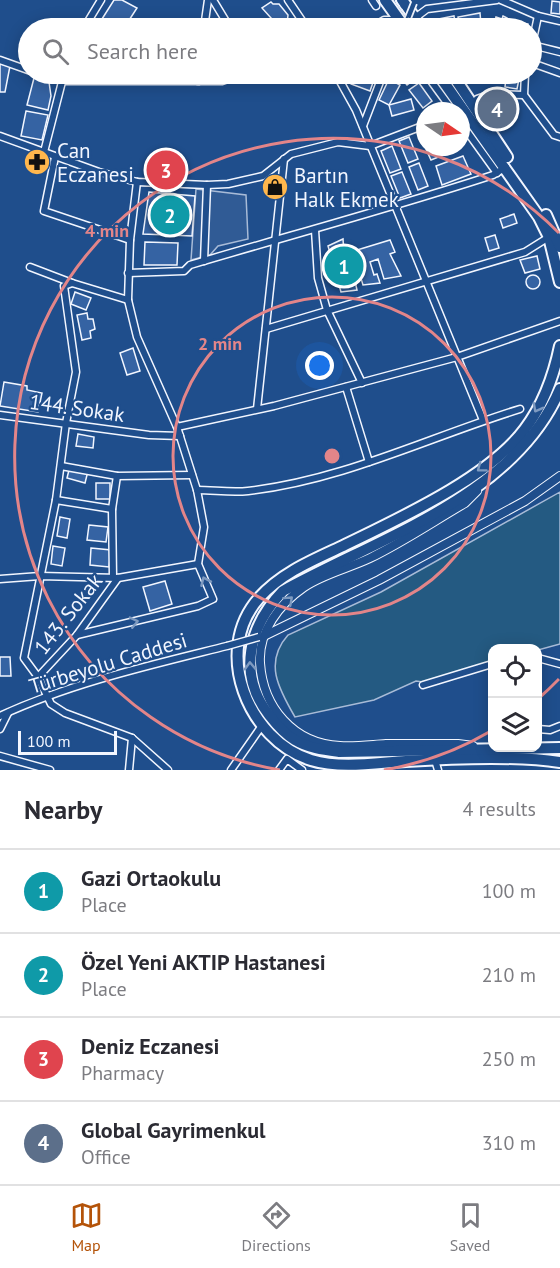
<!DOCTYPE html>
<html lang="en">
<head>
<meta charset="utf-8">
<style>
  body { margin:0; font-family:"PT Sans",sans-serif; background:#f7f7f7; color:#2b2b33 }
  .controls { position:absolute; right:18px; bottom:18px; display:grid; overflow:hidden; border-radius:12px; box-shadow:0 3px 15px #0003 }
  .controls button { width:54px; height:54px; display:grid; place-items:center; padding:0; border:0; border-bottom:2px solid #e1e1e2; background:#fff; color:#2b2b33; font:30px sans-serif }
  .compass { position:absolute; left:416px; top:102px; width:54px; height:54px; border-radius:50%; background:#fff; box-shadow:0 3px 15px #0003; rotate:103deg }
  .scale { position:absolute; left:18px; bottom:15px; width:99px; box-sizing:border-box; padding-left:6px; border:3px solid #f2f6ff; border-top:0; font-size:16px; line-height:21px; white-space:nowrap; color:#f2f6ff; -webkit-text-stroke:4px #1f4e8c; paint-order:stroke }
  .you { position:absolute; left:320px; top:366px; width:21px; height:21px; margin:-15px; border:4px solid #fff; border-radius:50%; background:#1a73e8; box-shadow:0 0 0 9px #1a73e833 }
  .badge { display:grid; place-items:center; width:39px; height:39px; border-radius:50%; background:#b45309; color:#fff; font-size:20px; font-weight:700 }
  .pin { position:absolute; translate:-50% -50%; border:3px solid #fff; box-shadow:0 2px 6px #0006 }
  .list { margin:0; padding:0; list-style:none }
  h2 { display:flex; justify-content:space-between; align-items:center; height:78px; margin:0; padding:0 24px; font-size:26px }
  h2 small { font-size:20px; font-weight:400; color:#7c7c81 }
  .list li { display:grid; grid-template-columns:39px 1fr auto; gap:18px; align-items:center; box-sizing:border-box; height:84px; padding:0 24px; border-top:2px solid #e1e1e2 }
  .list b { display:block; font-size:22px; white-space:nowrap }
  .list p { margin:0; font-size:20px; white-space:nowrap; color:#7c7c81 }
  .list em { font-size:20px; font-style:normal; color:#7c7c81 }
  .icon { flex:none; width:33px; height:33px; fill:none; stroke:currentColor; stroke-width:2; stroke-linecap:round; stroke-linejoin:round }
  .map { position:relative; flex:none; width:560px; height:770px; overflow:hidden }
  .search { position:absolute; background:#fff; box-shadow:0 3px 15px #0003; left:18px; right:18px; top:18px; height:66px; display:flex; align-items:center; gap:15px; box-sizing:border-box; padding:0 21px; border-radius:33px; color:#7c7c81; font-size:22px }
  .sheet { height:414px; background:#fff }
  nav { display:flex; justify-content:space-around; align-items:center; box-sizing:border-box; height:84px; border-top:2px solid #e1e1e2; background:#fff; font-size:16px; color:#7c7c81 }
  nav a { display:grid; justify-items:center; gap:3px }
  nav .on { color:#b45309 }
  .map>svg:first-child { display:block }
  .green { fill:#245a82; stroke:#a8bbd7; stroke-width:1.5 }
  .parking { fill:#305b95; stroke:#a8bbd7; stroke-width:1.5 }
  .building { fill:#3563a3; stroke:#f2f6ff; stroke-width:1.5 }
  .lines { fill:none; stroke-linecap:round; stroke-linejoin:round }
  .minor-casing { stroke:#f2f6ff; stroke-width:9 }
  .tertiary-casing { stroke:#f2f6ff; stroke-width:10 }
  .trunk-casing { stroke:#f2f6ff; stroke-width:14 }
  .minor { stroke:#1f4e8c; stroke-width:6 }
  .tertiary { stroke:#1f4e8c; stroke-width:8 }
  .trunk { stroke:#1f4e8c; stroke-width:10 }
  .pedestrian-bridge-casing { stroke:#f2f6ff; stroke-width:8; stroke-linecap:butt }
  .minor-bridge-casing { stroke:#f2f6ff; stroke-width:9; stroke-linecap:butt }
  .pedestrian-bridge { stroke:#1f4e8c; stroke-width:4.5 }
  .minor-bridge { stroke:#1f4e8c; stroke-width:6 }
  .fence { stroke:#f2f6ff; stroke-width:1.5; stroke-dasharray:8 3; stroke-linecap:butt }
  .oneway { stroke:#7e9ac0 }
  .ring { fill:none; stroke:#e38589; stroke-width:3 }
  .labels { text-anchor:middle; dominant-baseline:central; stroke-width:4.5; stroke-linejoin:round; paint-order:stroke }
  .poi-label { font-size:21px; fill:#f2f6ff; stroke:#1f4e8c; text-anchor:start }
  .street-label { font-size:21px; fill:#f2f6ff; stroke:#1f4e8c }
  .centre { fill:#e38589; stroke:#1f4e8c; stroke-width:3 }
  .ring-label { font-size:18px; text-anchor:middle; font-weight:bold; fill:#e38589; stroke:#1f4e8c; stroke-width:4.5; stroke-linejoin:round; paint-order:stroke }
</style>
</head>
<body>
<div class="map">
<svg width="560" height="770" viewBox="0 0 560 770">
  <rect width="100%" height="100%" fill="#1f4e8c"/>
  <path class="green" d="M560 492V644L538 650 492 648V662L430 683 416 681 374 700 295 717C278 688 264 662 288 635L381 592Z"/>
  <polygon class="parking" points="196,189 246,195 248,239 218,246 210,255 191,260"/>
  <g class="building">
    <polygon points="114,0 122,0 137,8 124,28 102,19"/>
    <polygon points="552,1 560,2 560,14 551,13"/>
    <polygon points="271,2 273,4 279,4 288,15 287,24 280,28 262,8"/>
    <polygon points="480,13 481,24 460,27 458,17"/>
    <polygon points="454,16 456,28 434,28 433,20"/>
    <polygon points="503,16 507,18 505,28 493,28 496,17 502,19"/>
    <polygon points="515,21 528,24 527,28 513,28"/>
    <polygon points="0,64 10,66 5,92 0,92"/>
    <polygon points="349,74 376,74 370,91 351,84"/>
    <polygon points="398,74 413,74 416,78 407,85"/>
    <polygon points="506,77 519,79 517,89 505,87"/>
    <polygon points="34,78 49,82 51,96 48,110 27,105"/>
    <polygon points="389,79 400,85 389,105 379,100"/>
    <polygon points="419,83 432,101 423,108 409,90"/>
    <polygon points="411,99 414,110 392,116 389,105"/>
    <polygon points="26,111 48,115 42,140 21,136"/>
    <polygon points="409,137 418,159 408,163 399,141"/>
    <polygon points="392,146 401,169 390,173 381,151"/>
    <polygon points="425,147 452,147 451,152 431,160"/>
    <polygon points="463,156 471,174 442,185 436,166"/>
    <polygon points="419,163 428,186 418,190 409,167"/>
    <polygon points="402,172 411,194 400,198 391,176"/>
    <polygon points="149,192 195,196 192,236 143,234"/>
    <polygon points="514,214 517,223 503,228 500,219"/>
    <polygon points="495,235 499,248 489,251 485,238"/>
    <polygon points="343,239 344,254 390,240 395,252 390,254 401,276 384,279 378,259 370,262 374,275 377,274 380,283 363,285 357,265 348,269 351,282 355,281 357,290 341,292 328,246"/>
    <polygon points="145,242 178,243 177,265 144,265"/>
    <polygon points="537,256 540,269 525,273 520,260"/>
    <circle cx="533" cy="282" r="7"/>
    <polygon points="75,292 91,298 86,310 71,304"/>
    <polygon points="87,313 88,319 93,319 95,329 90,331 91,338 82,340 77,315"/>
    <polygon points="133,348 140,371 127,375 120,353"/>
    <polygon points="4,382 27,386 27,390 42,393 38,412 0,406"/>
    <polygon points="78,434 94,437 93,448 76,446"/>
    <polygon points="70,466 88,471 85,483 67,478"/>
    <rect x="96" y="483" width="14" height="16"/>
    <polygon points="60,517 70,519 67,538 57,536"/>
    <polygon points="89,525 108,527 106,542 87,540"/>
    <polygon points="53,546 65,548 62,566 51,564"/>
    <polygon points="91,548 111,550 109,567 90,565"/>
    <polygon points="165,581 172,604 150,611 143,587"/>
    <polygon points="0,657 10,657 11,676 0,676"/>
  </g>
  <g class="lines">
    <g class="minor-casing">
      <g id="minor">
        <polyline points="213,0 230,28"/>
        <polyline points="288,0 307,28"/>
        <polyline points="372,0 376,6"/>
        <polyline points="501,0 538,16 560,21"/>
        <polyline points="415,18 427,9 497,0"/>
        <polyline points="84,28 101,0"/>
        <polyline points="204,28 208,0"/>
        <polyline points="371,28 384,20 399,20"/>
        <polyline points="532,44 538,16"/>
        <polyline points="532,45 560,52"/>
        <polyline points="0,60 28,70"/>
        <polyline points="532,63 560,73"/>
        <polyline points="40,74 62,81 198,81 199,74"/>
        <polyline points="268,74 274,77 281,74"/>
        <polyline points="336,74 356,110 483,420"/>
        <polyline points="426,74 453,111"/>
        <polyline points="525,74 524,95 554,135 560,137"/>
        <polyline points="198,81 222,81 242,74"/>
        <polyline points="477,99 491,94 524,95"/>
        <polyline points="461,123 497,173"/>
        <polyline points="363,126 383,74"/>
        <polyline points="0,136 99,172 137,182 207,185 228,184 263,176 291,154 338,142 370,146 425,125"/>
        <polyline points="44,152 64,74"/>
        <polyline points="55,157 44,211 130,240"/>
        <polyline points="315,230 318,278 327,310 362,383"/>
        <polyline points="204,261 207,185"/>
        <polyline points="30,267 72,283"/>
        <path d="M128 273 184 271 190 265C291 235 392 208 493 175L506 167"/>
        <polyline points="128,300 72,283 64,286 76,372 66,423 56,500 24,658 38,677 51,704 65,713 132,738 168,770"/>
        <polyline points="266,329 525,252 549,237"/>
        <polyline points="346,387 369,462"/>
        <polyline points="257,409 284,159"/>
        <polyline points="0,415 149,435 180,436"/>
        <polyline points="177,427 274,406 457,357 560,321"/>
        <polyline points="61,466 117,476 192,475"/>
        <path d="M197 490C214 490 231 493 248 491 344 480 429 437 520 409"/>
        <polyline points="56,500 112,509"/>
        <polyline points="113,577 112,509 117,476"/>
        <polyline points="0,579 40,576 118,578 198,564"/>
        <polyline points="77,635 198,606 213,599 198,564 204,527 197,490 177,427 137,337 128,300 130,240 137,182"/>
        <polyline points="538,658 560,664"/>
        <polyline points="38,677 77,635 118,578"/>
        <polyline points="423,685 492,664"/>
        <path d="M0 716C71 683 151 665 227 646"/>
        <polyline points="0,729 8,713"/>
        <polyline points="538,729 550,730 560,726"/>
        <polyline points="0,756 50,770"/>
        <polyline points="435,760 438,770"/>
        <polyline points="129,770 132,738"/>
        <polyline points="231,770 261,727"/>
        <polyline points="279,770 287,759 302,770"/>
      </g>
    </g>
    <g class="tertiary-casing">
      <g id="tertiary">
        <polyline points="264,636 379,580 525,501 560,476"/>
        <path d="M473 746 458 744C434 744 410 744 386 744 370 745 355 747 340 746 293 744 263 707 260 663 258 632 279 604 304 587 323 574 349 568 370 558 403 542 434 521 465 503L477 491"/>
      </g>
    </g>
    <g class="trunk-casing">
      <g id="trunk">
        <polyline points="385,0 405,28"/>
        <polyline points="402,0 422,28"/>
        <polyline points="438,74 539,217 549,237 560,282"/>
        <polyline points="452,74 507,157"/>
        <polyline points="546,215 560,247"/>
        <path d="M560 346C554 375 543 405 525 429 489 478 398 519 343 546 313 560 281 573 259 598 212 651 248 740 311 760 341 769 375 763 406 761 453 758 514 755 560 762"/>
        <path d="M560 389C514 497 378 538 283 591 249 626 237 674 269 715 276 724 284 734 295 740 308 748 324 750 339 752L560 748"/>
      </g>
    </g>
    <use href="#minor" class="minor"/>
    <use href="#tertiary" class="tertiary"/>
    <use href="#trunk" class="trunk"/>
    <g class="pedestrian-bridge-casing">
      <polyline id="pedestrian-bridge" points="404,28 414,3"/>
    </g>
    <g class="minor-bridge-casing">
      <polyline id="minor-bridge" points="227,646 259,637"/>
    </g>
    <use href="#pedestrian-bridge" class="pedestrian-bridge"/>
    <use href="#minor-bridge" class="minor-bridge"/>
    <polyline class="fence" points="395,0 415,28"/>
  </g>
  <defs><path id="oneway-chevron" d="M-2-3.5L2.5 0L-2 3.5" fill="none" stroke-width="1.6" stroke-linecap="round" stroke-linejoin="round" transform="scale(1.5)"/></defs>
  <g class="oneway">
    <use href="#oneway-chevron" transform="translate(537 408) rotate(118)"/>
    <use href="#oneway-chevron" transform="translate(481 468) rotate(143)"/>
    <use href="#oneway-chevron" transform="translate(205 581) rotate(-114)"/>
    <use href="#oneway-chevron" transform="translate(289 600) rotate(-42)"/>
    <use href="#oneway-chevron" transform="translate(134 622) rotate(-13)"/>
    <use href="#oneway-chevron" transform="translate(250 666) rotate(-92)"/>
  </g>
  <g class="ring">
    <circle cx="332" cy="456" r="159"/>
    <path d="M559 679A318 318 0 0 1 539 698M491 731A318 318 0 0 1 384 770M280 770A318 318 0 1 1 559 233"/>
  </g>
  <defs>
    <g id="pharmacy-disc" transform="scale(1.35)"><circle r="9.5" fill="#ffb74d" stroke="#1f4e8c"/><path d="M-2-6h4v4h4v4h-4v4h-4v-4h-4v-4h4Z" fill="#111"/></g>
    <g id="shop-disc" transform="scale(1.35)"><circle r="9.5" fill="#ffb74d" stroke="#1f4e8c"/><path d="M-5-2.5h2.3a2.7 3.5 0 0 1 5.4 0H5L5.5 6h-11ZM-1.5-2.5h3a1.5 2.3 0 0 0-3 0Z" fill="#111"/></g>
  </defs>
  <g fill-rule="evenodd">
    <use href="#pharmacy-disc" x="37" y="162"/>
    <use href="#shop-disc" x="275" y="187"/>
  </g>
  <g class="labels">
    <g class="poi-label">
      <text x="57" y="150">Can<tspan x="57" dy="24">Eczanesi</tspan></text>
      <text x="294" y="175">Bartın<tspan x="294" dy="24">Halk Ekmek</tspan></text>
    </g>
    <g class="street-label">
      <text transform="translate(77 408) rotate(8)">144. Sokak</text>
      <text transform="translate(68 614) rotate(-52)">143. Sokak</text>
      <text transform="translate(108 663) rotate(-17)">Türbeyolu Caddesi</text>
    </g>
  </g>
  <circle cx="332" cy="456" r="9" class="centre"/>
  <g class="ring-label">
    <text x="107" y="237">4 min</text>
    <text x="220" y="350">2 min</text>
  </g>
</svg>
<div class="controls">
<button><svg class="icon" aria-label="locate" viewBox="0 0 24 24"><circle cx="12" cy="12" r="6"/><path d="M12 2v4M12 18v4M2 12h4M18 12h4"/></svg></button>
<button><svg class="icon" aria-label="layers" viewBox="0 0 24 24"><path d="M12 4l9 5-9 5-9-5zM3 14l9 5 9-5"/></svg></button>
</div>
<svg class="compass" viewBox="-18 -18 36 36"><path d="M0-13l5 13h-10z" fill="#e53935"/><path d="M0 13l5-13h-10z" fill="#7c7c81"/></svg>
<div class="scale">100 m</div>
<div class="you"></div>
<div class="pin badge" style="left:344px;top:266px;background:#0f9aa8">1</div>
<div class="pin badge" style="left:170px;top:215px;background:#0f9aa8">2</div>
<div class="pin badge" style="left:166px;top:170px;background:#e0444e">3</div>
<div class="pin badge" style="left:497px;top:109px;background:#5c6f8a">4</div>
<div class="search"><svg class="icon" aria-label="search" viewBox="0 0 24 24"><circle cx="10" cy="10" r="6"/><path d="M15 15l6 6"/></svg>Search here</div>
</div>
<section class="sheet">
<h2>Nearby<small>4 results</small></h2>
<ul class="list">
<li><span class="badge" style="background:#0f9aa8">1</span><div><b>Gazi Ortaokulu</b><p>Place</p></div><em>100 m</em></li>
<li><span class="badge" style="background:#0f9aa8">2</span><div><b>Özel Yeni AKTIP Hastanesi</b><p>Place</p></div><em>210 m</em></li>
<li><span class="badge" style="background:#e0444e">3</span><div><b>Deniz Eczanesi</b><p>Pharmacy</p></div><em>250 m</em></li>
<li><span class="badge" style="background:#5c6f8a">4</span><div><b>Global Gayrimenkul</b><p>Office</p></div><em>310 m</em></li>
</ul>
</section>
<nav>
<a class="on"><svg class="icon" aria-label="map" viewBox="0 0 24 24"><path d="M3 6l6-2 6 2 6-2v14l-6 2-6-2-6 2zM9 4v14M15 6v14"/></svg>Map</a>
<a><svg class="icon" aria-label="directions" viewBox="0 0 24 24"><path d="M12 3l9 9-9 9-9-9zM9 14v-3h6M13 9l2 2-2 2"/></svg>Directions</a>
<a><svg class="icon" aria-label="saved" viewBox="0 0 24 24"><path d="M7 4h10v16l-5-4-5 4z"/></svg>Saved</a>
</nav>
</body>
</html>
